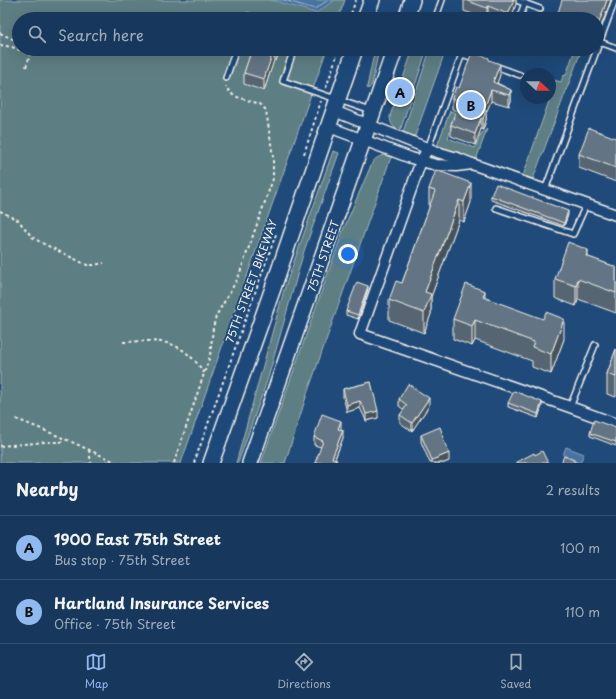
<!DOCTYPE html>
<html lang="en">
<head>
<meta charset="utf-8">
<style>
  body { margin:0; font-family:"Playpen Sans",sans-serif; background:#244365; color:#f1f3f6 }
  .compass { position:absolute; left:520px; top:68px; width:36px; height:36px; border-radius:50%; background:#17385c; box-shadow:0 4px 16px #0002; rotate:111deg }
  .you { position:absolute; left:348px; top:254px; width:14px; height:14px; margin:-10px; border:3px solid #fff; border-radius:50%; background:#1a73e8; box-shadow:0 0 0 6px #1a73e833 }
  .badge { display:grid; place-items:center; width:26px; height:26px; border-radius:50%; background:#90b9f0; color:#111; font-size:13px; font-weight:700 }
  .pin { position:absolute; translate:-50% -50%; border:2px solid #fff; box-shadow:0 1px 4px #0006 }
  .list { margin:0; padding:0; list-style:none }
  h2 { display:flex; justify-content:space-between; align-items:center; height:52px; margin:0; padding:0 16px; font-size:17px }
  h2 small { font-size:13px; font-weight:400; color:#9eacbb }
  .list li { display:grid; grid-template-columns:26px 1fr auto; gap:12px; align-items:center; box-sizing:border-box; height:64px; padding:0 16px; border-top:1px solid #365272 }
  .list b { display:block; font-size:15px; white-space:nowrap }
  .list p { margin:0; font-size:13px; white-space:nowrap; color:#9eacbb }
  .list em { font-size:13px; font-style:normal; color:#9eacbb }
  .icon { flex:none; width:22px; height:22px; fill:none; stroke:currentColor; stroke-width:2; stroke-linecap:round; stroke-linejoin:round }
  .map { position:relative; flex:none; width:616px; height:463px; overflow:hidden }
  .search { position:absolute; background:#17385c; box-shadow:0 4px 16px #0002; left:12px; right:12px; top:12px; height:44px; display:flex; align-items:center; gap:10px; box-sizing:border-box; padding:0 14px; border-radius:22px; color:#9eacbb; font-size:15px }
  .sheet { height:180px; background:#17385c }
  nav { display:flex; justify-content:space-around; align-items:center; box-sizing:border-box; height:56px; border-top:1px solid #365272; background:#17385c; font-size:11px; color:#9eacbb }
  nav a { display:grid; justify-items:center; gap:2px }
  nav .on { color:#90b9f0 }
  .map>svg:first-child { display:block }
  .green { fill:#5d7e83; stroke:#a8b8b6 }
  .water { fill:#4873a2; stroke:#8da5be }
  .lines { fill:none; stroke-linecap:round; stroke-linejoin:round }
  .shore { stroke:#afbfcc; stroke-width:1 }
  .lane-casing { stroke:#f4f1e8; stroke-width:8 }
  .street-casing { stroke:#f4f1e8; stroke-width:13 }
  .secondary-casing { stroke:#f4f1e8; stroke-width:18 }
  .path { stroke:#f4f1e8; stroke-width:2; stroke-dasharray:3 3; stroke-linecap:butt }
  .lane { stroke:#1f4a7a; stroke-width:5 }
  .street { stroke:#1f4a7a; stroke-width:10 }
  .secondary { stroke:#1f4a7a; stroke-width:15 }
  .wall { fill:#556572; stroke:#f4f1e8 }
  .shaded-wall { fill:#45525c; stroke:#f4f1e8 }
  .building { fill:#637584; stroke:#f4f1e8 }
  .labels { text-anchor:middle; dominant-baseline:central; stroke-width:4; stroke-linejoin:round; paint-order:stroke }
  .street-label { font-size:11px; fill:#f4f1e8; stroke:#1f4a7a }
</style>
</head>
<body>
<div class="map">
<svg width="616" height="463" viewBox="0 0 616 463">
  <rect width="100%" height="100%" fill="#1f4a7a"/>
  <filter id="ink" filterUnits="userSpaceOnUse"><feTurbulence type="fractalNoise" baseFrequency=".025" numOctaves="2"/><feDisplacementMap in="SourceGraphic" scale="8" xChannelSelector="R" yChannelSelector="G"/><feConvolveMatrix kernelMatrix="1 2 1 2 8 2 1 2 1" color-interpolation-filters="sRGB"/></filter>
  <g filter="url(#ink)">
    <g class="green">
      <polygon points="0,0 345,0 338,19 19,19 19,49 327,49 181,463 0,463"/>
      <polygon points="375,49 379,49 372,85 368,89 367,87"/>
      <path d="M413 49H427L400 131C393 128 390 123 390 116Z"/>
      <polygon points="430,49 446,49 415,136 403,132"/>
      <polygon points="575,49 581,51 533,179 523,176 555,84 550,82 550,79 561,82 563,76 566,75"/>
      <polygon points="450,111 456,113 450,127 451,129 448,138 475,148 481,134 487,129 476,160 439,150 437,146"/>
      <polygon points="333,151 339,153 304,251 268,378 238,463 236,463 284,290"/>
      <path d="M384 155 391 157 307 394 285 463H261L344 228 372 163C375 158 379 157 384 155Z"/>
    </g>
    <g class="water">
      <polygon points="271,0 335,0 316,13"/>
      <polygon points="566,447 584,454 580,463 576,462 576,461 563,455"/>
    </g>
    <g class="lines">
      <polyline class="shore" points="284,0 315,9 328,0"/>
      <g class="lane-casing">
        <g id="lane">
          <polyline points="516,0 540,9"/>
          <polyline points="436,17 442,0"/>
          <polyline points="247,19 248,16 258,19"/>
          <polyline points="519,19 525,3"/>
          <polyline points="600,42 616,48"/>
          <polyline points="294,49 283,81 371,111"/>
          <polyline points="495,66 520,75"/>
          <polyline points="226,78 236,49"/>
          <polyline points="428,148 462,54 476,59"/>
          <polyline points="545,190 615,0"/>
          <polyline points="496,208 573,234 586,205"/>
          <polyline points="570,407 595,345"/>
        </g>
      </g>
      <g class="street-casing">
        <g id="street">
          <polyline points="334,111 437,152 457,158 472,164 616,215"/>
          <polyline points="329,127 411,158 436,165 456,166 472,164"/>
          <polyline points="428,148 421,161 360,334 570,407 616,424"/>
        </g>
      </g>
      <g class="secondary-casing">
        <g id="secondary">
          <polyline points="365,19 372,0"/>
          <polyline points="406,19 412,0"/>
          <polyline points="211,463 273,288 355,49"/>
          <polyline points="250,463 395,49"/>
        </g>
      </g>
      <g class="path">
        <polyline points="349,19 356,0"/>
        <polyline points="0,33 19,42"/>
        <polyline points="0,45 12,47 30,54"/>
        <polyline points="26,67 32,49"/>
        <polyline points="326,88 339,49"/>
        <polyline points="304,154 321,101"/>
        <polyline points="0,211 18,220 32,237 42,243 87,265 94,265 104,263"/>
        <path d="M123 342C152 341 173 337 194 360 198 364 201 368 204 373"/>
        <path d="M16 419C50 432 84 447 117 463"/>
        <polyline points="0,446 46,442 60,442 66,440"/>
        <polyline points="89,450 91,463"/>
        <polyline points="106,463 109,459"/>
        <polyline points="174,463 210,356 213,328 216,316 238,278 273,179 273,157 266,110 260,104 234,96 226,88 226,86"/>
        <polyline points="194,463 276,234"/>
      </g>
      <use href="#lane" class="lane"/>
      <use href="#street" class="street"/>
      <use href="#secondary" class="secondary"/>
    </g>
    <g class="wall">
      <polygon points="464,0 516,0 516,4 511,19 493,19 488,17 487,19 486,19 464,11"/>
      <polygon points="252,49 280,49 276,61 274,60 264,91 244,84 244,73"/>
      <polygon points="489,60 500,75 497,83 511,90 511,101 509,106 491,101 486,113 486,120 483,130 481,129 475,145 451,136 451,125 456,111 452,109 452,98 459,88"/>
      <polygon points="616,138 616,182 579,168 579,154"/>
      <polygon points="429,189 471,202 464,222 459,220 431,297 431,314 424,333 389,320 389,300 402,283 429,208"/>
      <polygon points="491,196 568,215 564,226 491,200"/>
      <polygon points="588,257 616,267 616,313 578,299 576,306 555,298 555,279"/>
      <polygon points="368,289 358,319 346,315 346,311"/>
      <polygon points="485,298 564,339 551,374 532,367 532,361 475,340 472,346 453,339 453,319"/>
      <polygon points="616,349 616,397 607,394 607,374"/>
      <polygon points="371,382 378,418 366,421 364,416 360,408 347,412 343,397 343,389"/>
      <polygon points="399,399 429,406 412,431 400,423 400,415 404,410 399,406"/>
      <polygon points="508,403 542,406 538,418 508,407"/>
      <polygon points="616,428 616,446 590,436 590,433"/>
      <polygon points="341,429 341,430 343,438 335,459 337,463 321,447 314,445 314,437"/>
      <polygon points="421,435 449,461 444,463 430,463 421,442"/>
    </g>
    <g class="shaded-wall">
      <polygon points="514,0 516,0 516,4 511,19 508,19 508,14"/>
      <polygon points="607,0 611,0 597,37 597,28"/>
      <polygon points="488,6 488,17 487,19 487,8"/>
      <polygon points="274,49 274,60 264,91 264,79"/>
      <polygon points="276,49 280,49 276,61"/>
      <polygon points="500,64 500,75 494,91 493,82"/>
      <polygon points="491,90 491,101 486,113 486,120 483,130 483,119 484,109"/>
      <polygon points="511,90 511,101 509,106 509,95"/>
      <polygon points="481,118 481,129 475,145 475,134"/>
      <polygon points="471,183 471,202 464,222 464,202"/>
      <polygon points="459,200 459,220 431,297 431,314 424,333 424,313 425,292"/>
      <polygon points="568,211 568,215 564,226 564,223"/>
      <polygon points="588,250 588,270 586,256"/>
      <polygon points="578,279 578,299 576,306 576,286"/>
      <polygon points="368,286 368,289 358,319 358,315"/>
      <polygon points="485,291 485,311 483,297"/>
      <polygon points="564,319 564,339 551,374 551,354"/>
      <polygon points="475,320 475,340 472,346 472,326"/>
      <polygon points="429,398 429,406 412,431 412,423"/>
      <polygon points="360,401 360,408 347,412 347,405"/>
      <polygon points="542,402 542,406 538,418 538,414"/>
      <polygon points="378,411 378,418 366,421 366,414"/>
      <polygon points="341,421 341,429 338,436 338,429"/>
      <polygon points="343,430 343,438 333,463 332,458"/>
      <polygon points="449,453 449,461 444,463 432,463 432,460"/>
    </g>
    <g class="building">
      <polygon points="465,0 514,0 508,14 488,6 487,8"/>
      <polygon points="562,0 607,0 597,28 597,19 556,19"/>
      <polygon points="262,15 274,19 261,19"/>
      <polygon points="252,49 274,49 264,79 244,73"/>
      <polygon points="472,52 489,58 489,60 500,64 493,82 511,90 509,95 491,90 484,109 486,109 483,119 481,118 475,134 451,125 459,101 452,98 456,87 459,88"/>
      <polygon points="589,128 616,138 616,168 579,154"/>
      <polygon points="436,170 471,183 464,202 459,200 425,292 431,294 424,313 389,300 396,281 402,283 435,191 429,189"/>
      <polygon points="496,184 568,211 564,223 491,196"/>
      <polygon points="568,242 588,250 586,256 616,267 616,293 578,279 576,286 555,279"/>
      <polygon points="357,282 368,286 358,315 346,311"/>
      <polygon points="466,284 485,291 483,297 543,319 546,312 564,319 551,354 532,347 534,342 475,320 472,326 453,319"/>
      <polygon points="616,349 616,377 607,374"/>
      <polygon points="371,382 378,411 366,414 364,408 360,401 347,405 343,389"/>
      <polygon points="408,384 429,398 412,423 400,415 407,405 399,399"/>
      <polygon points="514,391 542,402 538,414 508,403"/>
      <polygon points="322,414 341,421 338,429 343,430 332,458 337,460 336,463 315,463 323,441 314,437"/>
      <polygon points="594,420 616,428 616,442 590,433"/>
      <polygon points="440,427 444,438 443,439 449,453 432,460 421,435"/>
      <polygon points="542,451 548,463 517,463 517,462 534,453 535,455"/>
      <polygon points="564,456 574,460 574,462 577,463 561,463"/>
    </g>
  </g>
  <g class="labels">
    <g class="street-label">
      <text transform="translate(323 256) rotate(-71)">75TH STREET</text>
      <text transform="translate(251 281) rotate(-70)">75TH STREET BIKEWAY</text>
    </g>
  </g>
</svg>
<svg class="compass" viewBox="-18 -18 36 36"><path d="M0-13l5 13h-10z" fill="#e53935"/><path d="M0 13l5-13h-10z" fill="#9eacbb"/></svg>
<div class="you"></div>
<div class="pin badge" style="left:400px;top:92px">A</div>
<div class="pin badge" style="left:471px;top:105px">B</div>
<div class="search"><svg class="icon" aria-label="search" viewBox="0 0 24 24"><circle cx="10" cy="10" r="6"/><path d="M15 15l6 6"/></svg>Search here</div>
</div>
<section class="sheet">
<h2>Nearby<small>2 results</small></h2>
<ul class="list">
<li><span class="badge">A</span><div><b>1900 East 75th Street</b><p>Bus stop · 75th Street</p></div><em>100 m</em></li>
<li><span class="badge">B</span><div><b>Hartland Insurance Services</b><p>Office · 75th Street</p></div><em>110 m</em></li>
</ul>
</section>
<nav>
<a class="on"><svg class="icon" aria-label="map" viewBox="0 0 24 24"><path d="M3 6l6-2 6 2 6-2v14l-6 2-6-2-6 2zM9 4v14M15 6v14"/></svg>Map</a>
<a><svg class="icon" aria-label="directions" viewBox="0 0 24 24"><path d="M12 3l9 9-9 9-9-9zM9 14v-3h6M13 9l2 2-2 2"/></svg>Directions</a>
<a><svg class="icon" aria-label="saved" viewBox="0 0 24 24"><path d="M7 4h10v16l-5-4-5 4z"/></svg>Saved</a>
</nav>
</body>
</html>
